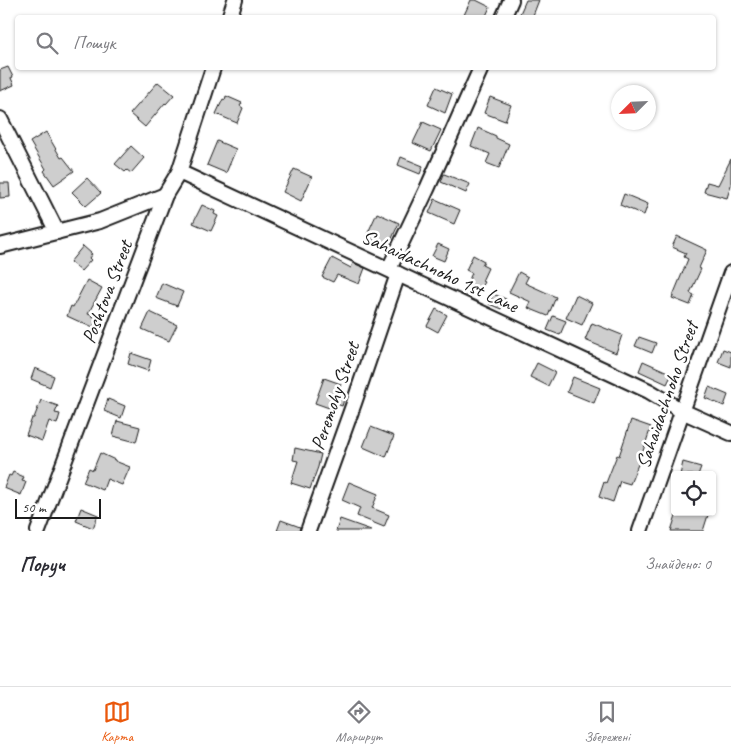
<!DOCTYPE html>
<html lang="uk">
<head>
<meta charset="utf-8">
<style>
  body { margin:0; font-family:Caveat,sans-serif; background:#f7f7f7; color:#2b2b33 }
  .controls { position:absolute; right:15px; bottom:15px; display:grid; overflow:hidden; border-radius:5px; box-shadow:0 1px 4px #0004 }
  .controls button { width:45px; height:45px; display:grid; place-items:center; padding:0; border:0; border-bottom:1px solid #e1e1e2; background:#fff; color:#2b2b33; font:25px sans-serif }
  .compass { position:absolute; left:611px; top:85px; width:45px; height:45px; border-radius:50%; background:#fff; box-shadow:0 1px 4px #0004; rotate:246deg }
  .scale { position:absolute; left:15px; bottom:12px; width:86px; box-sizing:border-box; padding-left:5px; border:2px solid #1c1c1c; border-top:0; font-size:14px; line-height:18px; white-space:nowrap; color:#1c1c1c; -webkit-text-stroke:4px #fff; paint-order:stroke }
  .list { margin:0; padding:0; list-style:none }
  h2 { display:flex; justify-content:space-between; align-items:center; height:65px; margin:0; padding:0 20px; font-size:21px }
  h2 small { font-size:16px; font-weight:400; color:#7c7c81 }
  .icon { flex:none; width:28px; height:28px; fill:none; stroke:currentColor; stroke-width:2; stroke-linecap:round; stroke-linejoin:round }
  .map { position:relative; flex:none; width:731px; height:531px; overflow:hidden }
  .search { position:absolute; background:#fff; box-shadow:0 1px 4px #0004; left:15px; right:15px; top:15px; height:55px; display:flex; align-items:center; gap:12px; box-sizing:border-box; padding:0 18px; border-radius:5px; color:#7c7c81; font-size:19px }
  .sheet { height:155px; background:#fff }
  nav { display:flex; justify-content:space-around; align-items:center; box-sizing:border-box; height:70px; border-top:1px solid #e1e1e2; background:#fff; font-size:14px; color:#7c7c81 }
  nav a { display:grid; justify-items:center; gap:2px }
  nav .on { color:#ea580c }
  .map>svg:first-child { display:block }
  .building { fill:#cecece; stroke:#1c1c1c }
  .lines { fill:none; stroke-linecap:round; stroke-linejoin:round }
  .street-casing { stroke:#1c1c1c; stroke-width:18 }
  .street { stroke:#fff; stroke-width:14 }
  .labels { text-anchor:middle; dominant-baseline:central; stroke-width:5; stroke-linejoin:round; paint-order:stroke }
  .street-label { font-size:20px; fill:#1c1c1c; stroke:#fff }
</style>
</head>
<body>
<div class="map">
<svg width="731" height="531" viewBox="0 0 731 531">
  <rect width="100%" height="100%" fill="#fff"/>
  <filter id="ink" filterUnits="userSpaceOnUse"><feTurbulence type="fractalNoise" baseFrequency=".02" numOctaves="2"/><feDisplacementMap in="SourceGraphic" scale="10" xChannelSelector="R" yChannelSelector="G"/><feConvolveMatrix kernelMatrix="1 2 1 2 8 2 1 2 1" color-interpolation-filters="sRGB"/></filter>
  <g filter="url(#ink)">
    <g class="building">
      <polygon points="471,0 476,0 490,7 485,18 469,18 464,15"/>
      <polygon points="526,0 539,0 532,18 518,18"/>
      <polygon points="8,67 13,77 11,78 14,85 0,91 0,70"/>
      <polygon points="158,82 174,95 166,104 165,103 145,127 130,114"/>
      <polygon points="436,87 452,94 445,113 428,105"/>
      <polygon points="226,96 242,103 240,106 243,108 237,123 216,114 223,99 225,100"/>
      <polygon points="490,97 511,105 505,121 484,113"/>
      <polygon points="423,122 441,130 431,151 413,143"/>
      <polygon points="478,128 496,136 496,138 509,144 499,168 486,163 490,154 471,146"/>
      <polygon points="46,132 61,158 63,157 74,171 54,185 44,171 46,169 30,142"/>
      <polygon points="217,141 236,149 226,173 207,165"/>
      <polygon points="131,146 144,158 131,173 127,170 125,172 115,164"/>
      <polygon points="401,157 423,166 420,174 398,165"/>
      <polygon points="731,159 731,185 727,198 704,192 707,182 718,185"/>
      <polygon points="294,169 312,177 301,201 283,192"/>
      <polygon points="444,174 470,184 466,193 441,182"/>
      <polygon points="87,178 101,193 86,206 72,192"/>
      <polygon points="0,183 9,183 10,197 0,198"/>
      <polygon points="624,194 648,204 644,215 620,205"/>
      <polygon points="435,199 460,210 454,224 429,213"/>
      <polygon points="202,205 215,211 214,214 218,216 211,231 193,223"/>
      <polygon points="377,213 399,223 388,247 366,237"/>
      <polygon points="677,236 707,250 699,268 701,269 690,293 694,295 690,305 672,298 688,259 684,257 686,253 672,247"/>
      <polygon points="438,244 449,249 444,261 432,256"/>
      <polygon points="83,246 92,254 89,258 91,260 81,271 70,262"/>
      <polygon points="473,255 484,261 482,265 488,268 482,281 484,282 478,292 466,286 472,273 466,270"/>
      <polygon points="332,258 351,268 353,263 365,268 359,284 337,275 333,282 322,277"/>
      <polygon points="519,272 528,277 525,283 556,297 548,316 528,308 531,302 509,292"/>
      <polygon points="87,280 102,288 88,314 97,318 93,328 67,316 71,306 73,307"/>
      <polygon points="162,283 183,292 177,306 156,298"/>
      <polygon points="493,294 506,299 501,309 489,304"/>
      <polygon points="576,295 592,303 582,325 566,318"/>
      <polygon points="436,309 447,315 438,332 427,326"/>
      <polygon points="150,312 177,325 169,341 142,329"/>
      <polygon points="553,316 566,321 560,335 547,330"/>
      <polygon points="592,323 622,335 616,353 585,340"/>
      <polygon points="639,337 656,343 652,353 635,346"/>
      <polygon points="723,349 731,352 731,367 718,362"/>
      <polygon points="131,353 151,360 148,371 128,364"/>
      <polygon points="643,361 672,374 667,384 639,371"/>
      <polygon points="537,363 555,372 548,386 530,377"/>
      <polygon points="35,368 54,376 50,387 31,379"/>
      <polygon points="573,377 600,388 594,403 567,392"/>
      <polygon points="324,378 341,384 339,390 346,393 342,406 334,403 332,409 315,403"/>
      <polygon points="709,387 728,395 724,406 705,398"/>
      <polygon points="108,399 125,406 121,418 104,411"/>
      <polygon points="41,400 58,406 55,413 60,414 57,424 49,421 42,441 26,435 32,418 34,418"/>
      <polygon points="631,420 651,427 641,457 630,484 620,481 613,502 599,497 604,482 606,483 617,455 619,456"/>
      <polygon points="117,421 140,427 136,442 113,436"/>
      <polygon points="371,427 394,436 386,457 363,447"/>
      <polygon points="295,448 321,454 318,467 310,489 291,483 298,461 293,460"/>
      <polygon points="100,453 115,460 115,461 130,467 122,485 107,479 103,490 83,482 89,468 93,470"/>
      <polygon points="683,462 701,467 698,475 680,475"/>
      <polygon points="13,472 24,477 22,481 26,482 21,495 4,488 9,475 11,476"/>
      <polygon points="349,482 378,494 372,508 389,515 384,527 357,516 360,508 342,500"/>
      <polygon points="81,508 98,515 93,528 76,521"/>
      <polygon points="677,512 709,512 703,531 671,531"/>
      <polygon points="340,519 371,530 371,531 336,531"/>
      <polygon points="281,520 300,527 299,531 277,531"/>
    </g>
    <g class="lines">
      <g class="street-casing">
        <g id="street">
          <polyline points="229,18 235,0"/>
          <polyline points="503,18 511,0"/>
          <polyline points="0,119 57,232"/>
          <polyline points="179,172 649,391 682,411 731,433"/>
          <polyline points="0,246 100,221 165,195"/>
          <polyline points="389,269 427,189 481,68"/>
          <polyline points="38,531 165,195 179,172 213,68"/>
          <polyline points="308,531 354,403 398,274"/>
          <polyline points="640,531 731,273"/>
        </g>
      </g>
      <use href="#street" class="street"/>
    </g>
  </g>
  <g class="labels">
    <g class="street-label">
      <text transform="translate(440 271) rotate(25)">Sahaidachnoho 1st Lane</text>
      <text transform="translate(107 292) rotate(-69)">Poshtova Street</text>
      <text transform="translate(667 395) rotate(-71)">Sahaidachnoho Street</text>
      <text transform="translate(335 396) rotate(-71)">Peremohy Street</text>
    </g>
  </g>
</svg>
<div class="controls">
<button><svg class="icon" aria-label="locate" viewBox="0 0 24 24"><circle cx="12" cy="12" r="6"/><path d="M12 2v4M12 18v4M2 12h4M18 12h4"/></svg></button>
</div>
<svg class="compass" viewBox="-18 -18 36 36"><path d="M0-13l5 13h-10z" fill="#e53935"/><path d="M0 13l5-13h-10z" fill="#7c7c81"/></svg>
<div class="scale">50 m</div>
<div class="search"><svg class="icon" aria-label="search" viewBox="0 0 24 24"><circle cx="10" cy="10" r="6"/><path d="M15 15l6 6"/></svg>Пошук</div>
</div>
<section class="sheet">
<h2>Поруч<small>Знайдено: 0</small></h2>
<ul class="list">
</ul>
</section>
<nav>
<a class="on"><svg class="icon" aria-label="map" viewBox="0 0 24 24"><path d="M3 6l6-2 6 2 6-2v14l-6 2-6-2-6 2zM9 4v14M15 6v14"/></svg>Карта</a>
<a><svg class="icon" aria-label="directions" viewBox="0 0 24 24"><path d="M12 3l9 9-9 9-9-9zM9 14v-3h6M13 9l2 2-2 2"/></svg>Маршрут</a>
<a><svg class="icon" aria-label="saved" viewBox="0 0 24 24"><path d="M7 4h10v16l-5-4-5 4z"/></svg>Збережені</a>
</nav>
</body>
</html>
